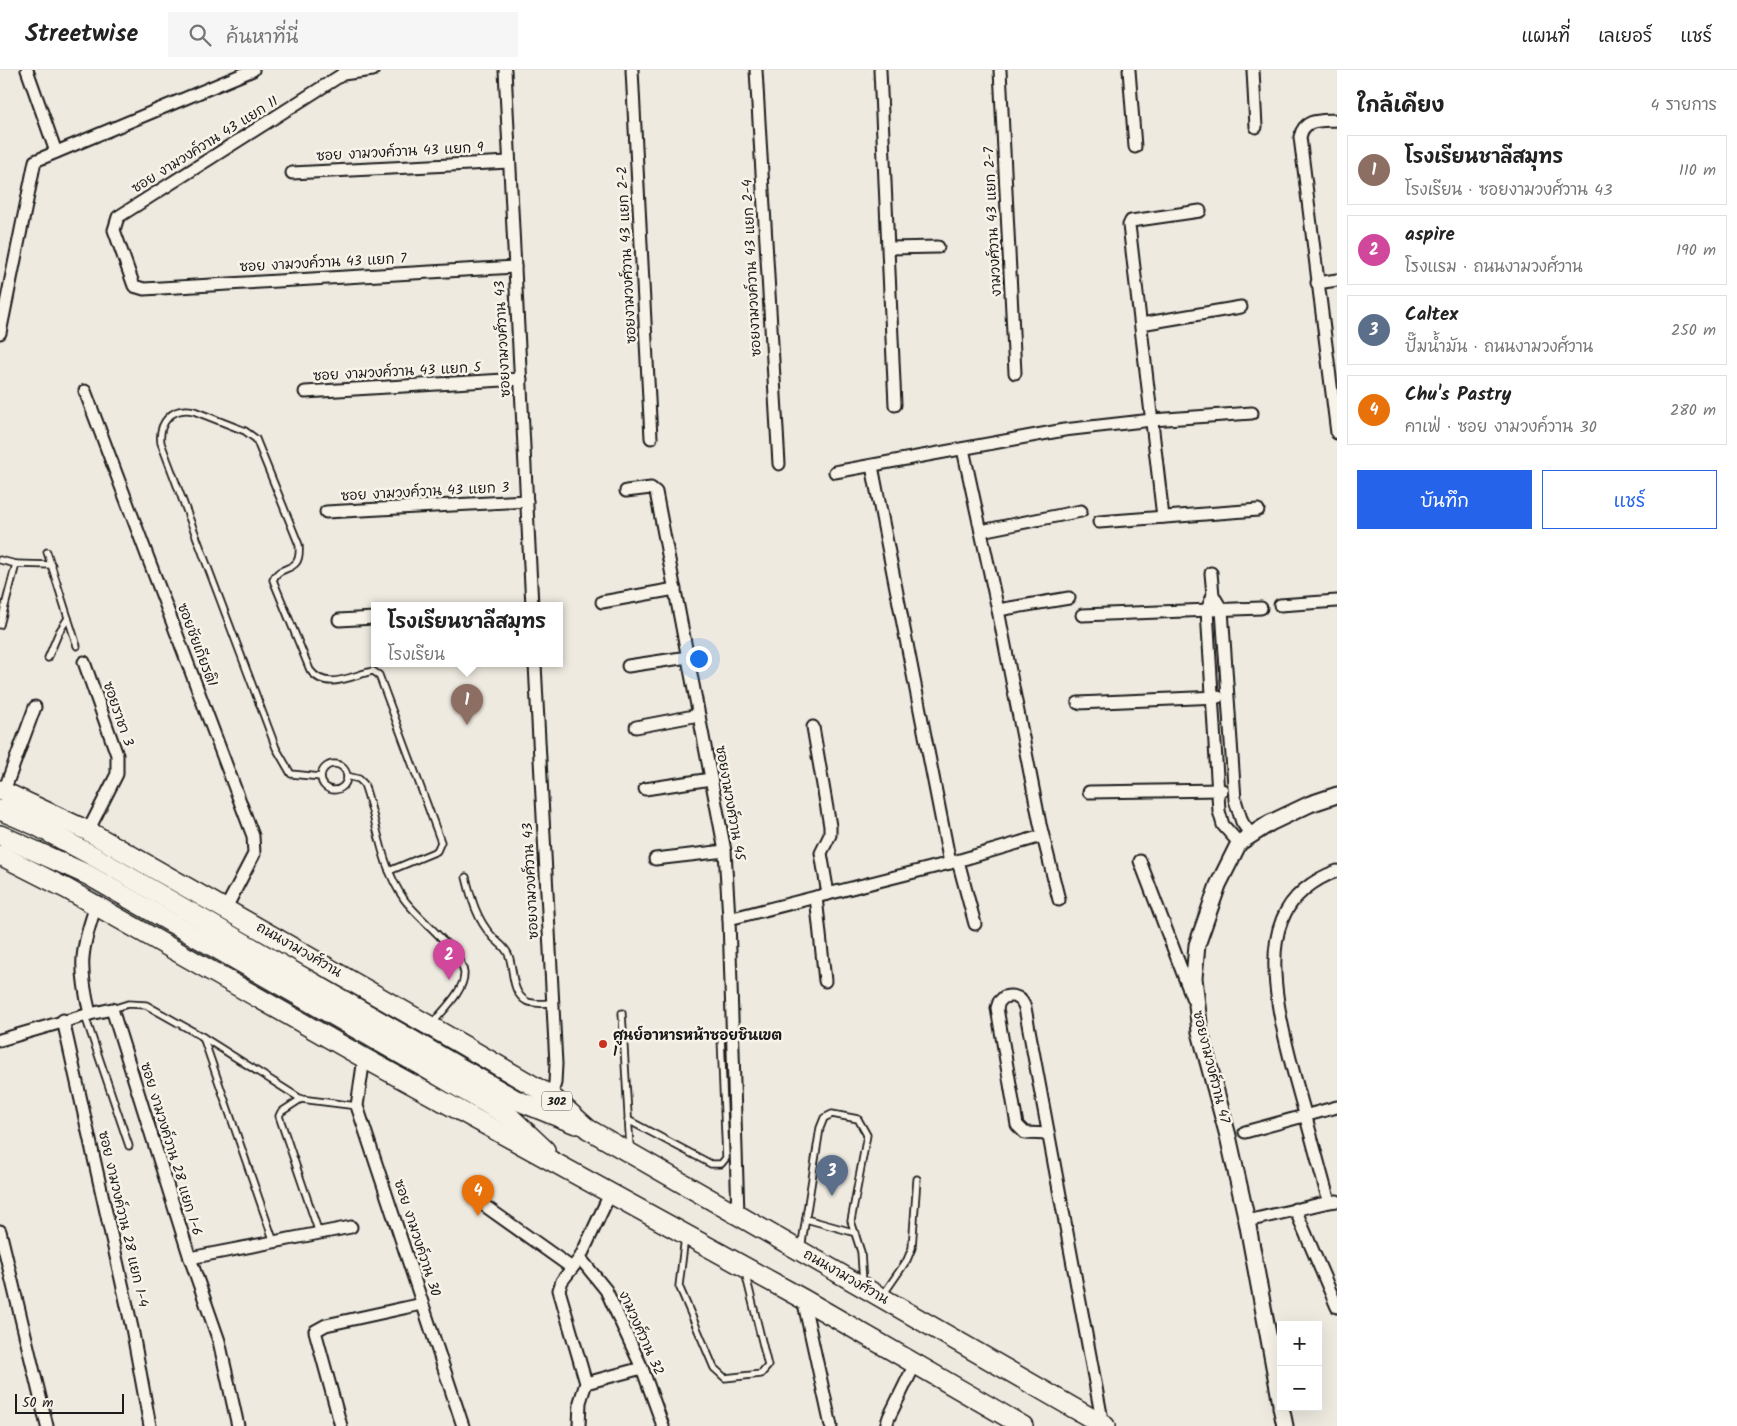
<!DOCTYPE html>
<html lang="th">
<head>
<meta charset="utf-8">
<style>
  body { margin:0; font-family:Kalam,"Playpen Sans Thai",sans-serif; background:#f6f6f6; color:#222 }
  .controls { position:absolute; right:15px; bottom:15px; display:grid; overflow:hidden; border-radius:0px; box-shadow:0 5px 20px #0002 }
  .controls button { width:45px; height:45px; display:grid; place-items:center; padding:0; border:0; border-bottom:1px solid #e0e0e0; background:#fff; color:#222; font:25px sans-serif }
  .scale { position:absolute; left:15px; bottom:12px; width:109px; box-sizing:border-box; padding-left:5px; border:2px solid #1c1c1c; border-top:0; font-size:14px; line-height:18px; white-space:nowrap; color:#1c1c1c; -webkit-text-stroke:4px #f7f3e8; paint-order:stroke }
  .you { position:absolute; left:698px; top:588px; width:18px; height:18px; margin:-12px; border:4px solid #fff; border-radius:50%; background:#1a73e8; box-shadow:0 0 0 8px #1a73e833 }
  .badge { display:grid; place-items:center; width:32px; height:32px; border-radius:50%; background:#2563eb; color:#fff; font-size:16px; font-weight:700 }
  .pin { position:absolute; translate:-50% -41px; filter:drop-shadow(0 1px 2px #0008) }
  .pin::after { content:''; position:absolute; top:26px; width:18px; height:15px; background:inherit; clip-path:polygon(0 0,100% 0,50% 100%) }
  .popup { position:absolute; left:371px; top:532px; width:192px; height:65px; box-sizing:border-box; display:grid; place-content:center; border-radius:0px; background:#fff; filter:drop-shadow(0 1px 4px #0005); font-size:16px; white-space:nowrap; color:#767676 }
  .popup b { font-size:19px; color:#222 }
  .popup::after { content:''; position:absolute; left:50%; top:100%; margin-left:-10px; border:10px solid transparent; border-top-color:#fff }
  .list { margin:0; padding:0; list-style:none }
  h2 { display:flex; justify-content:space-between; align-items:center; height:65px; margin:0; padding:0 20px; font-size:21px }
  h2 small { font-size:16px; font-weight:400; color:#767676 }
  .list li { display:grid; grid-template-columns:32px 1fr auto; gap:15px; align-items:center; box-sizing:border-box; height:70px; margin:0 10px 10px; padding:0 10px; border:1px solid #e0e0e0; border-radius:0px }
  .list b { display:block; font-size:19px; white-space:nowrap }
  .list p { margin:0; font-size:16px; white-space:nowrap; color:#767676 }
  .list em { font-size:16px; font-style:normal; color:#767676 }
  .actions { display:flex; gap:10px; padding:15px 20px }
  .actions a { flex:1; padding:11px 0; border:1px solid #2563eb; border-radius:0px; text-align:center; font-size:18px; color:#2563eb }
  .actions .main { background:#2563eb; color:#fff }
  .icon { flex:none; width:28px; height:28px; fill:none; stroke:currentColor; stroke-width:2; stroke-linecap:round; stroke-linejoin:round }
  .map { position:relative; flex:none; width:1337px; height:1356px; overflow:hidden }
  header { display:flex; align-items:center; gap:30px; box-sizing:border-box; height:70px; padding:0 25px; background:#fff; border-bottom:1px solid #e0e0e0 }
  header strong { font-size:24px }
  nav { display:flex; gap:28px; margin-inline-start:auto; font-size:18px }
  .search { width:350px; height:45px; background:#f6f6f6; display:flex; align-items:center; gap:12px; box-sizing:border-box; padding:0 18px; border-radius:0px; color:#767676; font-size:19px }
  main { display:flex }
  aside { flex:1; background:#fff }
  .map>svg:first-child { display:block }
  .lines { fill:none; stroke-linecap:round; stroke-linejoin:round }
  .service-casing { stroke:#1c1c1c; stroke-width:9 }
  .minor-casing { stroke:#1c1c1c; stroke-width:15 }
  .tertiary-casing { stroke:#1c1c1c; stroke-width:19 }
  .primary-casing { stroke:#1c1c1c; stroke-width:22 }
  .service { stroke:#f7f3e8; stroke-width:5.5 }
  .minor { stroke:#f7f3e8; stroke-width:11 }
  .tertiary { stroke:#f7f3e8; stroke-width:15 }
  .primary { stroke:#f7f3e8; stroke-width:19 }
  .poi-dot { fill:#c8321e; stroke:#f7f3e8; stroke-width:2 }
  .labels { text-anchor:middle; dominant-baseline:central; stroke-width:5; stroke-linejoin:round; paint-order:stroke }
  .shield { fill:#f7f3e8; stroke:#5e5c59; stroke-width:1 }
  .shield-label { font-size:12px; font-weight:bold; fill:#1c1c1c }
  .street-label { font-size:14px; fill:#1c1c1c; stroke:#f7f3e8 }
  .poi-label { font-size:14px; font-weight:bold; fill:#1c1c1c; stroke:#f7f3e8; text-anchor:start }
</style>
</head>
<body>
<header>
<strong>Streetwise</strong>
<div class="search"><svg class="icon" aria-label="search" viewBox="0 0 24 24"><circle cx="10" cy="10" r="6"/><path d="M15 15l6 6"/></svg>ค้นหาที่นี่</div>
<nav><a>แผนที่</a><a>เลเยอร์</a><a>แชร์</a></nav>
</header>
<main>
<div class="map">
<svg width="1337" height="1356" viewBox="0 0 1337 1356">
  <rect width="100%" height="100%" fill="#eeeae0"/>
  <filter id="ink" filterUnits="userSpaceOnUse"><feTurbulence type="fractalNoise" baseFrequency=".02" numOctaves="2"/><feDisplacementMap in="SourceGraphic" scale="10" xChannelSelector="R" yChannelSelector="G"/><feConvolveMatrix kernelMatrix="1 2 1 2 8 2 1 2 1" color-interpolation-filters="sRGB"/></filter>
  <g filter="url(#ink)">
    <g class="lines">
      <g class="service-casing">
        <g id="service">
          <polyline points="47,482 77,576"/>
          <polyline points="0,490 16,494"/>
          <polyline points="0,555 16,494 52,495"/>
          <polyline points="48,588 59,562 68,548"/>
          <circle cx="334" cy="707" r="13"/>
          <path d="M347 706 359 709 364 714C378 753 380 795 404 829 418 849 462 881 464 903 465 921 442 941 432 954"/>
          <path d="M321 707 291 704 276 678 161 373C158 353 172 336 194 341L245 361 256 369 299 475C302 506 280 492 273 510L310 600C326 622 352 605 373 601L379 605 441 772 437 781 389 801"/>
          <path d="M466 807C471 828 477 850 492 866 498 874 505 875 509 886 514 900 511 922 526 931 533 935 545 933 553 933"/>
          <polyline points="112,939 128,934 146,935 203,967 301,1029 357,1036"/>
          <polyline points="622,943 630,1078"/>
          <polyline points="85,946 129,1076"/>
          <polyline points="203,967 274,1172"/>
          <polyline points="301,1029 281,1042 279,1046 319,1163"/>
          <polyline points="628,1050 711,1094 721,1094 726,1088 721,968"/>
          <polyline points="806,1149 856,1163"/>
          <polyline points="685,1167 679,1216 714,1298 725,1308 761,1304 768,1296 745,1202"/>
          <polyline points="801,1179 820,1058 824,1048 832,1044 858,1049 867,1065 851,1151 861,1182 863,1213"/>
          <polyline points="883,1225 907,1190 912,1178 917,1109"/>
        </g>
      </g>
      <g class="minor-casing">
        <g id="minor">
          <polyline points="27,0 56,82"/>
          <polyline points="373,0 343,4 118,147 114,160 134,216 144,219 515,197"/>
          <polyline points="505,0 532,536"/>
          <polyline points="632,0 651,368"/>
          <polyline points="756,0 779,394"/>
          <polyline points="880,0 895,335"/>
          <polyline points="1000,0 1015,303"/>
          <polyline points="1129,0 1135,77"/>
          <polyline points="1253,0 1256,57"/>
          <path d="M1337 50C1321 51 1304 48 1300 67L1337 363"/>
          <polyline points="292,103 509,92"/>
          <polyline points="889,178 938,177"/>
          <polyline points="1317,213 1337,210"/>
          <polyline points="1141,254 1241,237"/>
          <polyline points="0,263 35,91 253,0"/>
          <polyline points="85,321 253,766 254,784 226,838"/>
          <polyline points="305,322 521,309"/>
          <polyline points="963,379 998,540 1040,754 1059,830"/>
          <polyline points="872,396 950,793"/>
          <polyline points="835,402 1064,360 1152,350 1252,343"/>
          <polyline points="626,421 651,418 656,422 725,781 729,849 738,1145"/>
          <polyline points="326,442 527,431"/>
          <polyline points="1163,447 1129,155 1131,151 1200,141"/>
          <polyline points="1099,452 1258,440"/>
          <polyline points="981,461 1081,441"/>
          <polyline points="1211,503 1213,525 1222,540 1235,730 1242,752 1251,765"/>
          <polyline points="1213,525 1207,540 1219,741 1223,755 1239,773"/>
          <polyline points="602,532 675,519"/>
          <polyline points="1280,535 1337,531"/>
          <polyline points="998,540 1069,528"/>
          <polyline points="1082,545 1261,538"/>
          <polyline points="339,550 374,548"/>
          <polyline points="84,592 117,685 117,704 88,761"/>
          <polyline points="535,594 556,994 555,1013 551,1026"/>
          <polyline points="628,596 688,587"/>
          <polyline points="1078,633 1218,627"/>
          <polyline points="636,657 699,645"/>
          <polyline points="813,657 830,756 830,765 821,783 828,824"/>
          <polyline points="645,719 711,709"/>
          <polyline points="4,721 35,637"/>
          <polyline points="1089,722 1222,720"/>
          <polyline points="655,789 725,781"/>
          <polyline points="958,791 975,854"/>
          <polyline points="1140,791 1193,930"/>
          <path d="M1337 801C1314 809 1291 826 1282 850 1261 901 1291 992 1305 1044 1313 1073 1321 1103 1329 1132L1337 1131"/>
          <polyline points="816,827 825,911"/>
          <path d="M96 836C80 881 79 898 90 944L112 939 190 1188 219 1271 238 1356"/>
          <polyline points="729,849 950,793 1042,766"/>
          <polyline points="63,950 132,1258 150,1356"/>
          <polyline points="0,970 90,944"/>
          <polyline points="364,988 357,1036 463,1356"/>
          <polyline points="1245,1062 1337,1037"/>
          <path d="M1049 1064 1025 1063 1017 1055 997 938 999 932 1004 927C1015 924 1022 928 1025 938L1103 1355"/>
          <polyline points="485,1136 572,1198"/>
          <polyline points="1295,1139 1337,1237"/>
          <polyline points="1247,1151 1329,1132"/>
          <polyline points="0,1161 47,1356"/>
          <polyline points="190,1188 351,1157"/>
          <polyline points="580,1188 606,1220 642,1298 663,1356"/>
          <polyline points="803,1229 831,1356"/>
          <polyline points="586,1313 642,1298"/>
          <polyline points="341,1356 315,1261 326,1255 422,1234"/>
          <polyline points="579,1356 580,1332 586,1313 559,1220 562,1211 580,1188 610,1124"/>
          <polyline points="886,1356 889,1347 915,1294"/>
        </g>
      </g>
      <g class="tertiary-casing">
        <g id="tertiary">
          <polyline points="1281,1334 1247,1151 1228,1066 1200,962 1194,908 1197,875 1218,815 1239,773 1270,753 1310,734 1337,725"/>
          <polyline points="1281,1337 1285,1356"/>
        </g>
      </g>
      <g class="primary-casing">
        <g id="primary">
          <polyline points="0,720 88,761 430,956 551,1026 588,1059 1105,1356"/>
          <polyline points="0,740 37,756 95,787 514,1029 576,1054"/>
          <polyline points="0,765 88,805 429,1000 510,1047 545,1080"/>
          <polyline points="0,785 67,819 364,988 803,1229 1023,1356"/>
        </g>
      </g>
      <use href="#service" class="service"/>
      <use href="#minor" class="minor"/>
      <use href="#tertiary" class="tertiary"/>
      <use href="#primary" class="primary"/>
    </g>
  </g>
  <circle class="poi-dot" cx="603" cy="974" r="5"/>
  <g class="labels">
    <rect class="shield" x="542" y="1021.5" width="30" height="19" rx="4"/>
    <g class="shield-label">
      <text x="557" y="1031">302</text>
    </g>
    <g class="street-label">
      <text transform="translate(205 75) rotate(-32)">ซอย งามวงค์วาน 43 แยก 11</text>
      <text transform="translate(400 82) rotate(-3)">ซอย งามวงค์วาน 43 แยก 9</text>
      <text transform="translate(993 152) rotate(-93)">งามวงศ์วาน 43 แยก 2-7</text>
      <text transform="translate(627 185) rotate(-93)">ซอยงามวงศ์วาน 43 แยก 2-2</text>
      <text transform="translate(323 193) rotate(-3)">ซอย งามวงค์วาน 43 แยก 7</text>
      <text transform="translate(752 198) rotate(-93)">ซอยงามวงค์วาน 43 แยก 2-4</text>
      <text transform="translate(503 269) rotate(-93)">ซอยงามวงศ์วาน 43</text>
      <text transform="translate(397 302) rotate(-3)">ซอย งามวงค์วาน 43 แยก 5</text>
      <text transform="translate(425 422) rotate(-3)">ซอย งามวงค์วาน 43 แยก 3</text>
      <text transform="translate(197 575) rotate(69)">ซอยชัยเกียรติ1</text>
      <text transform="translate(118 644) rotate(71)">ซอยราชา 3</text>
      <text transform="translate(730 733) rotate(80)">ซอยงามวงศ์วาน 45</text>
      <text transform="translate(531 811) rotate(-93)">ซอยงามวงศ์วาน 43</text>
      <text transform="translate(299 880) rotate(30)">ถนนงามวงศ์วาน</text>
      <text transform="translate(1211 997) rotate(76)">ซอยงามวงศ์วาน 47</text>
      <text transform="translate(171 1079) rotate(73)">ซอย งามวงค์วาน 28 แยก 1-6</text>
      <text transform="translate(123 1149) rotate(77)">ซอย งามวงค์วาน 28 แยก 1-4</text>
      <text transform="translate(417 1168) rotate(72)">ซอย งามวงค์วาน 30</text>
      <text transform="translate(846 1207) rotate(30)">ถนนงามวงศ์วาน</text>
      <text transform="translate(641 1263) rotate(66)">งามวงศ์วาน 32</text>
    </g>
    <g class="poi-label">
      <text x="613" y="966">ศูนย์อาหารหน้าซอยชินเขต<tspan x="613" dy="16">1</tspan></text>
    </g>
  </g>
</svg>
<div class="controls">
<button>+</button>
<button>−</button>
</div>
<div class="scale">50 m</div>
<div class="you"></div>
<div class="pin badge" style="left:467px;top:655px;background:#8d6e63">1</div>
<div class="popup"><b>โรงเรียนชาลีสมุทร</b>โรงเรียน</div>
<div class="pin badge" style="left:449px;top:910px;background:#d1479c">2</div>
<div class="pin badge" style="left:832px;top:1126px;background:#5c6f8a">3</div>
<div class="pin badge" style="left:478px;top:1146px;background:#e8710a">4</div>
</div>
<aside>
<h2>ใกล้เคียง<small>4 รายการ</small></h2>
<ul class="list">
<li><span class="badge" style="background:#8d6e63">1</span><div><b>โรงเรียนชาลีสมุทร</b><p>โรงเรียน · ซอยงามวงศ์วาน 43</p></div><em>110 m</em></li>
<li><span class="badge" style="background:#d1479c">2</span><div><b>aspire</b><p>โรงแรม · ถนนงามวงศ์วาน</p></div><em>190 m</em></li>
<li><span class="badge" style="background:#5c6f8a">3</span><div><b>Caltex</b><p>ปั๊มน้ำมัน · ถนนงามวงศ์วาน</p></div><em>250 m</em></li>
<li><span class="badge" style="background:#e8710a">4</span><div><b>Chu's Pastry</b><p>คาเฟ่ · ซอย งามวงค์วาน 30</p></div><em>280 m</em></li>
</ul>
<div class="actions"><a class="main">บันทึก</a><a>แชร์</a></div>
</aside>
</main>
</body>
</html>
